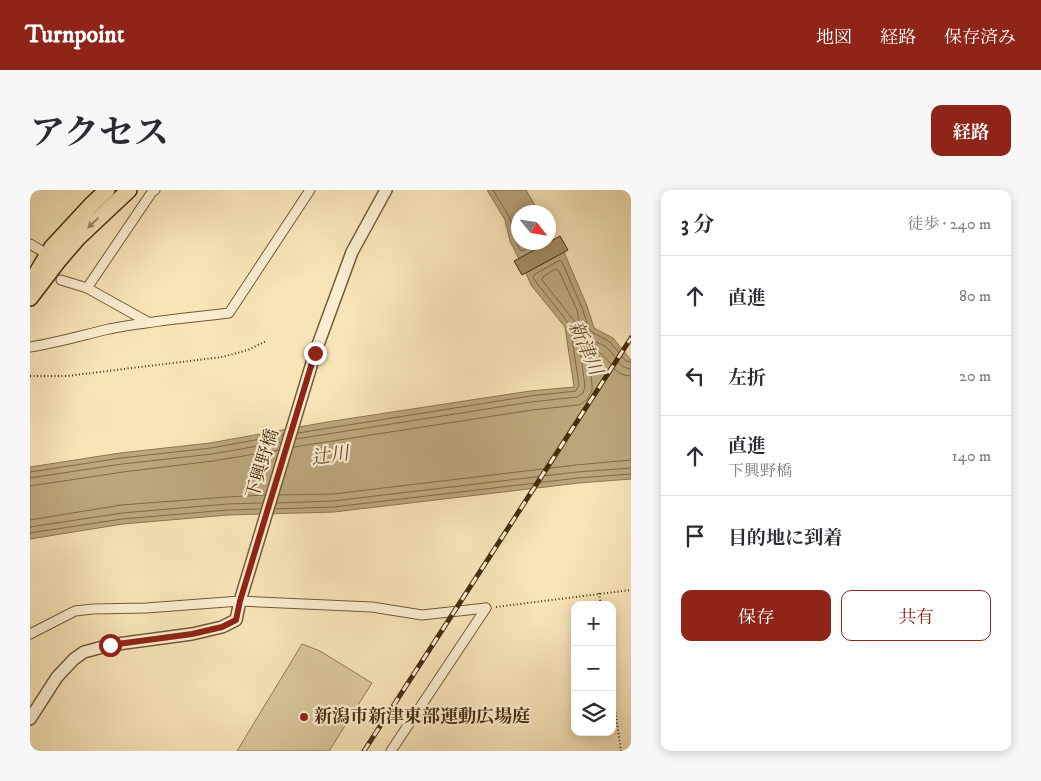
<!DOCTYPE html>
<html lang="ja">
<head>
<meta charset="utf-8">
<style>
  body { margin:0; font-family:"IM FELL DW Pica","Noto Serif JP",serif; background:#f7f7f7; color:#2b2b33 }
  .controls { position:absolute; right:15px; bottom:15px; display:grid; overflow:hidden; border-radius:10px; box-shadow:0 2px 12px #0003 }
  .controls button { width:45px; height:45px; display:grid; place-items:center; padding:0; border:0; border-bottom:1px solid #e1e1e2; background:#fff; color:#2b2b33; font:25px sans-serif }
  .compass { position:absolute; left:481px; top:15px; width:45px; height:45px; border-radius:50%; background:#fff; box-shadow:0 2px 12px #0003; rotate:120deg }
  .stop { position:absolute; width:15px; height:15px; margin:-11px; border:4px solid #8f2418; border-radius:50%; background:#fff }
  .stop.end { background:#8f2418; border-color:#fff; box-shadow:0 1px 5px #0008 }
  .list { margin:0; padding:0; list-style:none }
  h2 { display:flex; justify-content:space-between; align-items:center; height:65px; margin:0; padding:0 20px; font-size:21px }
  h2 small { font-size:16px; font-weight:400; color:#7c7c81 }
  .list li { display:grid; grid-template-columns:32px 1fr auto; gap:15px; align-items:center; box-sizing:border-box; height:80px; padding:0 20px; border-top:1px solid #e1e1e2 }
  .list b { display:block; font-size:19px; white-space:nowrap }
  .list p { margin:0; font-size:16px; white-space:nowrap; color:#7c7c81 }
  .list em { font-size:16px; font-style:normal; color:#7c7c81 }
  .actions { display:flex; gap:10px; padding:15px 20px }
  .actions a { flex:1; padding:11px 0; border:1px solid #8f2418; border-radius:10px; text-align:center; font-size:18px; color:#8f2418 }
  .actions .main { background:#8f2418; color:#fff }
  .icon { flex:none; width:28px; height:28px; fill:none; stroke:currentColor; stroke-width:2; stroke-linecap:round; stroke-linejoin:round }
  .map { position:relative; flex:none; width:601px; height:561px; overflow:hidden; border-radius:10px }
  header { display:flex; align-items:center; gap:30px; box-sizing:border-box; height:70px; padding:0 25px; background:#8f2418; color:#fff }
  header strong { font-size:24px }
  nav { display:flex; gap:28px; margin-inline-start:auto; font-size:18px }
  .intro { display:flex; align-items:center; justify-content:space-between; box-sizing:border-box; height:120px; padding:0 30px }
  h1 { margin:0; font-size:35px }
  .button { padding:12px 22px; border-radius:10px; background:#8f2418; color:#fff; font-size:18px; font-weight:700 }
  main { display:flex; gap:30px; padding:0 30px }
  aside { flex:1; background:#fff; border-radius:10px; box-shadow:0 2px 12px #0003 }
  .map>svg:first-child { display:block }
  .green { fill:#d9c59a; stroke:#907953 }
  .water { fill:#bba67d; stroke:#8c7650 }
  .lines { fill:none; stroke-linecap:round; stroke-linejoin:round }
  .shore { stroke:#806a44; stroke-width:1 }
  .building { fill:#a28c65; stroke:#462d0c }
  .minor-casing { stroke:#725b37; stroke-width:11 }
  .tertiary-casing { stroke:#725b37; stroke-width:14 }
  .trunk-casing { stroke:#462d0c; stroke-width:18 }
  .path { stroke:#462d0c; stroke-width:2; stroke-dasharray:1 2.5; stroke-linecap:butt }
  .minor { stroke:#faedd0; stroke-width:9 }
  .tertiary { stroke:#faedd0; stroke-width:11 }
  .trunk { stroke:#f7e4b7; stroke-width:15 }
  .rail-casing { stroke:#462d0c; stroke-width:5 }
  .rail { stroke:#faedd0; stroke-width:3; stroke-dasharray:9; stroke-linecap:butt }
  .oneway { fill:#9e8862 }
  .route { stroke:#8f2418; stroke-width:6 }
  .poi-dot { fill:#8f2418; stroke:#faedd0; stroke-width:2 }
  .labels { text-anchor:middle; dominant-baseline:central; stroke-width:4.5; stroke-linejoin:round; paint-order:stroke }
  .street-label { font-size:18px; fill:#462d0c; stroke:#faedd0 }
  .poi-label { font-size:18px; font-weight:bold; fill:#462d0c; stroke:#faedd0; text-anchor:start }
  .water-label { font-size:19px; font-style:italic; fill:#634b28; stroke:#faedd0 }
</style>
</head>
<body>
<header>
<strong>Turnpoint</strong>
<nav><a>地図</a><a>経路</a><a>保存済み</a></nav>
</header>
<div class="intro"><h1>アクセス</h1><a class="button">経路</a></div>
<main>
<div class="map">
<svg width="601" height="561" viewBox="0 0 601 561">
  <rect width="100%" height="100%" fill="#f7e4b7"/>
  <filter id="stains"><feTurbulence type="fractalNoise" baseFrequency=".004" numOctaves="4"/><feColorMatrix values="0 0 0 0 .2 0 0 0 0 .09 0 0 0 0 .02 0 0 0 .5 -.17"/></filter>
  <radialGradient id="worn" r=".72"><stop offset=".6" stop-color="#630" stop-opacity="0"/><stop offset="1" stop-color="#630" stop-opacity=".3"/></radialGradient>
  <polygon class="green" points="272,454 290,461 342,493 299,561 207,561"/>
  <g class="water">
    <polygon points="457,0 496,0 506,17 511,22 488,22 488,52 518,53 489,69 480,51 475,30"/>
    <polygon points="534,62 557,116 564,138 583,148 601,170 601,289 549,293 304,322 198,325 93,334 0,349 0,277 90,263 180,253 297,232 500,201 544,197 535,137 501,95 496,83"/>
  </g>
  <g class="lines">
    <g class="shore">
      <polyline points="463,0 480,28 485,50 490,60 493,61 507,52"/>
      <polygon points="526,79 529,81 547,120 549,130 548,132 545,132 512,90 513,87"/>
      <polyline points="268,243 500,206 546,201 549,195 540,135 506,92 503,87 505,84 530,70 532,72 552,118 560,141 580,152 596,171 601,172"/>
      <path d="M266 249 501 212 547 207 553 203 555 196 547 138 549 135 551 136C553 140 554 144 557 147 562 151 569 153 575 156 585 163 587 178 601 179"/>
      <path d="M264 257 502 220 549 215 557 210 562 200V194L558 160 559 158C563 159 567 160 570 163 582 171 583 186 601 186"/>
      <polyline points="0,282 91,268 181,258 253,245"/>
      <polyline points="0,288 92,274 182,264 251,252"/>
      <polyline points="0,296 93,282 183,271 249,260"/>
      <polyline points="249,305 303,304 546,275 601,270"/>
      <polyline points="247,313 303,311 547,282 601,278"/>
      <polyline points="245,319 304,317 548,288 601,284"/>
      <polyline points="0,330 91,315 197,307 235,305"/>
      <polyline points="0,337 92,323 197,314 232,313"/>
      <polyline points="0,343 92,329 198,320 231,319"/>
    </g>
  </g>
  <polygon class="building" points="530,46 538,60 492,85 484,71"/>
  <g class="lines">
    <g class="minor-casing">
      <g id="minor">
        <polyline points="0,54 17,64"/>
        <polyline points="31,90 57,98 118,132"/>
        <polyline points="57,98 122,2 125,0"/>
        <path d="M0 157C27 153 53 145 79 139 118 131 159 128 199 123L280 0"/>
        <polyline points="0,444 45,421 63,419 116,418 210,411 342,417 392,425 456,418"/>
        <polyline points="361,561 456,418"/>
      </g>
    </g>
    <g class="tertiary-casing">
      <polyline id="tertiary" points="0,529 27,487 44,469 54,462 80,455 162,444 192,437 206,430 210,411 285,163 322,62 356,0"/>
    </g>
    <g class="trunk-casing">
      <g id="trunk">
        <polyline points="0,94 22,57 61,15 77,0"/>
        <polyline points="0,108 29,70 48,48 99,0"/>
      </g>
    </g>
    <g class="path">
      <polyline points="0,186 37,186 192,167 218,160 236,151"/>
      <polyline points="569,403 571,415"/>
      <polyline points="466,417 601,400"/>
      <polyline points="582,498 591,561"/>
    </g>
    <use href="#minor" class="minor"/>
    <use href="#tertiary" class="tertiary"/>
    <use href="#trunk" class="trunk"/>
    <g class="rail-casing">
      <polyline id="rail" points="334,561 601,148"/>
    </g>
    <use href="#rail" class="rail"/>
  </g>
  <defs><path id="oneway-solid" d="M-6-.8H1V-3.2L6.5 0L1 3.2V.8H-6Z" transform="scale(1.25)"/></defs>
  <use class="oneway" href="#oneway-solid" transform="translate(63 33) rotate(137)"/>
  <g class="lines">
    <polyline class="route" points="80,455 162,444 192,437 206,430 210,411 285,163"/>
  </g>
  <circle class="poi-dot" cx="274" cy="527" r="5"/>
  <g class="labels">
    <g class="street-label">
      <text transform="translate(233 274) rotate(-73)">下興野橋</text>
    </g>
    <g class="poi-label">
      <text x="284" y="527">新潟市新津東部運動広場庭</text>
    </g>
    <g class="water-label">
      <text transform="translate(555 158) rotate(66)">新津川</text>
      <text transform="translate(300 266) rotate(-8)">辻川</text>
    </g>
  </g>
  <rect width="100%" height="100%" filter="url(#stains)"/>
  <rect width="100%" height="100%" fill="url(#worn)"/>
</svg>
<div class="controls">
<button>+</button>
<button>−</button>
<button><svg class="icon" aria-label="layers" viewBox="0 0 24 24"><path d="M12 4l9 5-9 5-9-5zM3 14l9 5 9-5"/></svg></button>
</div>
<svg class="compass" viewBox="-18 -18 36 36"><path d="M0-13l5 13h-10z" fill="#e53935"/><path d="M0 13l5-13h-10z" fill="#7c7c81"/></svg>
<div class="stop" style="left:80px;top:455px"></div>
<div class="stop end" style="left:285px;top:163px"></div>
</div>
<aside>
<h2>3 分<small>徒歩 · 240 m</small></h2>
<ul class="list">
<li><svg class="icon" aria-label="ahead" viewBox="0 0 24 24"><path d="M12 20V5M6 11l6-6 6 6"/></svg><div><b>直進</b></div><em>80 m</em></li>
<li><svg class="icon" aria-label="left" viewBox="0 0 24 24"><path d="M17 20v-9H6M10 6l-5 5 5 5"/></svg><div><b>左折</b></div><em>20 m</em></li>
<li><svg class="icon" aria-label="ahead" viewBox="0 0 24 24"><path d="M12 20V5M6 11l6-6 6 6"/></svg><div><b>直進</b><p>下興野橋</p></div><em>140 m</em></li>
<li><svg class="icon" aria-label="arrive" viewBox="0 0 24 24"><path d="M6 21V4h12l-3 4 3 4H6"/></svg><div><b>目的地に到着</b></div></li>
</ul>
<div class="actions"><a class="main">保存</a><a>共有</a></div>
</aside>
</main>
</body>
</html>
